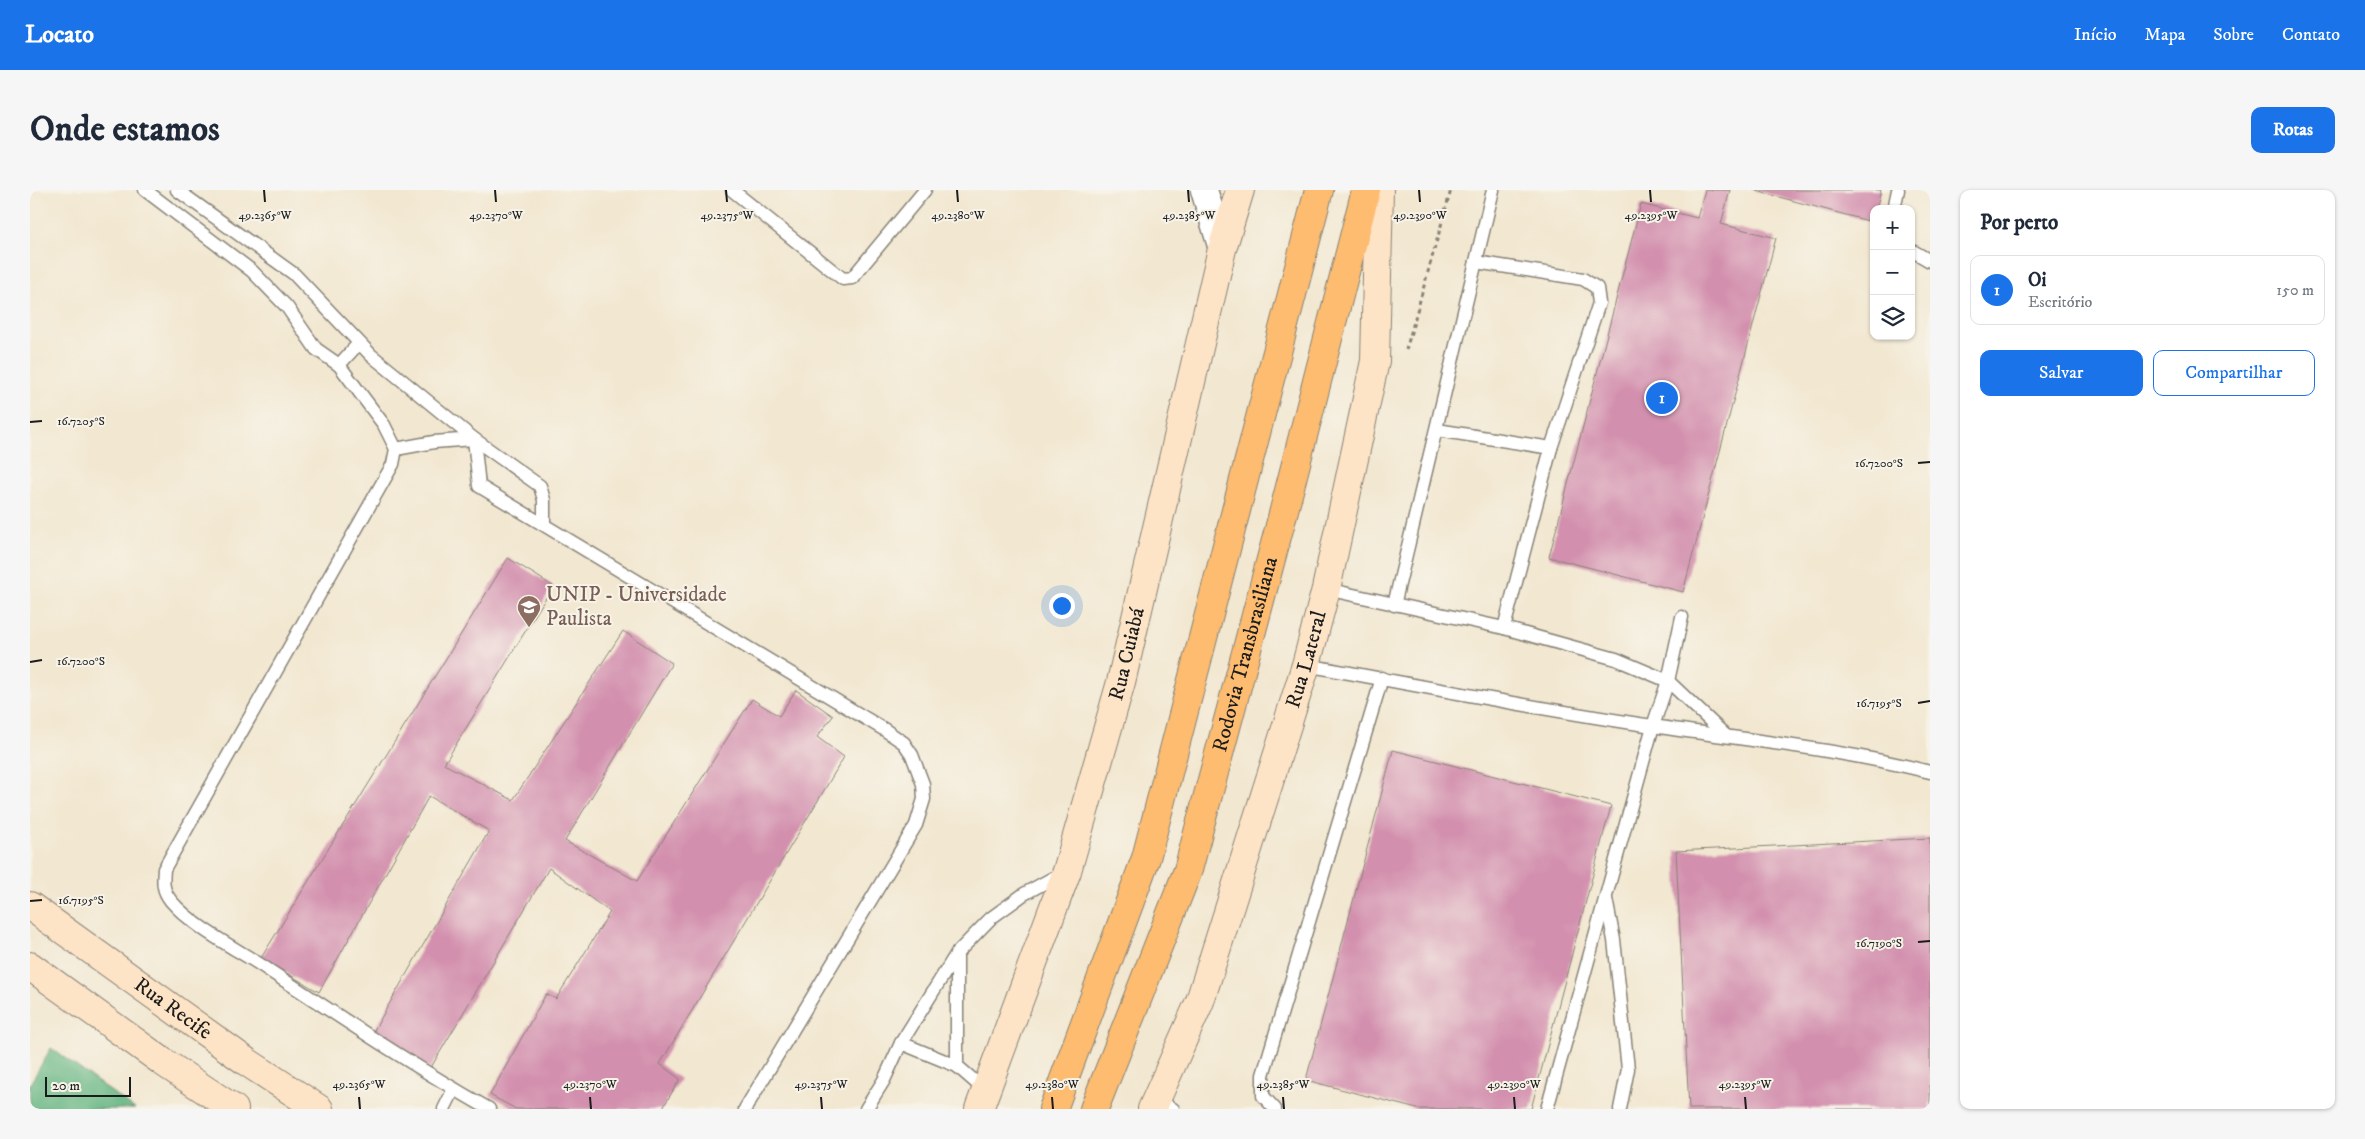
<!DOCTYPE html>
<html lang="pt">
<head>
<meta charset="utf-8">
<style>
  body { margin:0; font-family:"IM FELL DW Pica",serif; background:#f6f6f7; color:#1f2937 }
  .controls { position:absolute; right:15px; top:15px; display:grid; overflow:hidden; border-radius:10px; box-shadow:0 1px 4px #0004 }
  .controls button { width:45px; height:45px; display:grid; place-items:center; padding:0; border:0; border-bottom:1px solid #e0e1e3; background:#fff; color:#1f2937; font:25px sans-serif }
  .scale { position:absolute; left:15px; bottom:12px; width:86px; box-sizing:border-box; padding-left:5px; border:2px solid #1c1c1c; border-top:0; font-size:14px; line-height:18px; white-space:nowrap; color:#1c1c1c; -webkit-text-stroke:4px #f7f3e8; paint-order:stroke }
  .you { position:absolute; left:1031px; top:415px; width:18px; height:18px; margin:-12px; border:4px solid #fff; border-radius:50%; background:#1a73e8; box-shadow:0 0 0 8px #1a73e833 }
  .badge { display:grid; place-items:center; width:32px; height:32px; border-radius:50%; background:#1a73e8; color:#fff; font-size:16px; font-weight:700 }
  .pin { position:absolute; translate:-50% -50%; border:2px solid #fff; box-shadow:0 1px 5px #0006 }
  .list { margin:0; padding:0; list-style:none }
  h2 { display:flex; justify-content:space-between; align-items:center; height:65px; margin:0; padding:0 20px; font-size:21px }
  h2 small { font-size:16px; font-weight:400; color:#747a83 }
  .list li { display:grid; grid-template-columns:32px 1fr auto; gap:15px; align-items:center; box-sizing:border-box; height:70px; margin:0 10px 10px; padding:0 10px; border:1px solid #e0e1e3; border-radius:10px }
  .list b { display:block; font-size:19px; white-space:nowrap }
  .list p { margin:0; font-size:16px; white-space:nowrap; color:#747a83 }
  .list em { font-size:16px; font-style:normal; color:#747a83 }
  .actions { display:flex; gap:10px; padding:15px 20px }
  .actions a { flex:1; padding:11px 0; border:1px solid #1a73e8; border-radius:10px; text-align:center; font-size:18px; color:#1a73e8 }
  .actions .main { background:#1a73e8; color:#fff }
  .icon { flex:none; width:28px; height:28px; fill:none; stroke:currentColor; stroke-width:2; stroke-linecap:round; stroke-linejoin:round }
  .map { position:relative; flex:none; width:1900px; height:919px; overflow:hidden; border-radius:10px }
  header { display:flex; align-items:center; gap:30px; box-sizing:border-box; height:70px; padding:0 25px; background:#1a73e8; color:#fff }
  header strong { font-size:24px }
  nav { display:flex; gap:28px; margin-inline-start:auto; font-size:18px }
  .intro { display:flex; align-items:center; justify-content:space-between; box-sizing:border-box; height:120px; padding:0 30px }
  h1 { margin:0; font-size:35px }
  .button { padding:12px 22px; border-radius:10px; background:#1a73e8; color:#fff; font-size:18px; font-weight:700 }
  main { display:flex; gap:30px; padding:0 30px }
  aside { flex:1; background:#fff; border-radius:10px; box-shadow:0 1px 4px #0004 }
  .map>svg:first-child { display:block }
  .forest { fill:#65b682; stroke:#40694f }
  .building { fill:#d390ae }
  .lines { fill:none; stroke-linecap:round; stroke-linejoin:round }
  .lane-casing { stroke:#878276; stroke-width:15 }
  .street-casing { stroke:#878276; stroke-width:29 }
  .secondary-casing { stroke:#878276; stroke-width:30 }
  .highway-casing { stroke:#878276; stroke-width:30 }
  .path { stroke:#878276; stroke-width:3; stroke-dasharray:4 4; stroke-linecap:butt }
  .lane { stroke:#fff; stroke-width:12 }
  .street { stroke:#fff; stroke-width:26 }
  .secondary { stroke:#fee4c6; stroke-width:28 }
  .highway { stroke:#fdbc70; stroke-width:28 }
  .ticks { fill:none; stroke:#1c1c1c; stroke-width:2 }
  .labels { text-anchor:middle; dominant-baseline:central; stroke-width:4; stroke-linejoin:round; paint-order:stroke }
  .education-label { font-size:21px; fill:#785e54; stroke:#f7f3e8; text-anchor:start }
  .street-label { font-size:21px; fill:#1c1c1c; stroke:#f7f3e8 }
  .ticks-label { font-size:12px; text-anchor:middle; fill:#1c1c1c; stroke:#f7f3e8; stroke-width:4; stroke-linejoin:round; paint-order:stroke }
</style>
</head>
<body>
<header>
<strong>Locato</strong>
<nav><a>Início</a><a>Mapa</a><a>Sobre</a><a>Contato</a></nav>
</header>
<div class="intro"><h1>Onde estamos</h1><a class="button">Rotas</a></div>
<main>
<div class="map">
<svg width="1900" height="919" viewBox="0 0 1900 919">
  <rect width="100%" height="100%" fill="#f7f3e8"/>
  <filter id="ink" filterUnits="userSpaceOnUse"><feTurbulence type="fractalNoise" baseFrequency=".02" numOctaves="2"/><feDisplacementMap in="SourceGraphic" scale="10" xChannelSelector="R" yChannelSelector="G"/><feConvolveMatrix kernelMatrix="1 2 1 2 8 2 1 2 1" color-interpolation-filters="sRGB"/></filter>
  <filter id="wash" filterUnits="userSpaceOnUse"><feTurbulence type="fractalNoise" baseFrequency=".0096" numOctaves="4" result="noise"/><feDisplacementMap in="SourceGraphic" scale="20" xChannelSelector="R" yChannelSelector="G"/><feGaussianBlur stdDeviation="1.12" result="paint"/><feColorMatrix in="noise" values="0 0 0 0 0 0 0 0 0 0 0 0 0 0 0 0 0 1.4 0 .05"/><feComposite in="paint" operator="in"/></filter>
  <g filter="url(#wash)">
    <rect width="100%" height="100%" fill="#f2e7d0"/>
    <polygon class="forest" points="21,858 105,919 0,919 0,894"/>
    <g id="blocks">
      <g class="building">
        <polygon points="1675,0 1700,0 1691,34 1746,48 1653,402 1519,367 1611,14 1667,28"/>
        <polygon points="1723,0 1851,0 1846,19 1844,19 1842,32"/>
        <polygon points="478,368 523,396 414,574 483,610 593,441 642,473 535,651 607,691 722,509 749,526 766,500 803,526 787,547 814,567 630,874 650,889 632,919 486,919 460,905 516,804 526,809 580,722 519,678 400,879 343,842 459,641 399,606 289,802 231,768"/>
        <polygon points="1363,560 1581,616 1501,919 1387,919 1276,890"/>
        <polygon points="1900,648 1900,919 1659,919 1646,661"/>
      </g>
    </g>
  </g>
  <g filter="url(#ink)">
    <use href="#blocks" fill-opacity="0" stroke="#878276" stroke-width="1"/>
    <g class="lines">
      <g class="lane-casing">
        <g id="lane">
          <path d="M115 0 222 81 257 117 286 159 309 175 354 235 366 259 363 274 134 679C133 692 132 700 141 711 164 738 207 759 237 779 310 827 383 876 459 919"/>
          <polyline points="147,0 264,84 341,165 444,249 510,296 514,310 514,334"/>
          <polyline points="702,0 813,89 822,88 895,0"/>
          <polyline points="1864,19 1868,0"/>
          <polyline points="1881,60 1900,71"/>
          <polyline points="1446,72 1553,89 1567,98 1569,113 1521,258 1474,438"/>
          <polyline points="309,175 329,153"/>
          <polyline points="1407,240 1521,258"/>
          <polyline points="366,259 404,252 444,249 449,296 855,540 874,553 882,565 893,594 894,609 886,635 715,919"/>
          <polyline points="1296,399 1474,438 1586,469 1638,491 1695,545"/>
          <polyline points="1364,415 1463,0"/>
          <path d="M1276 475C1391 496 1507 519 1623 536 1716 550 1809 559 1900 582"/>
          <polyline points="1576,709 1584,750 1598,879 1590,919"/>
          <polyline points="871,853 927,876 957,902"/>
          <polyline points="927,876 927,763 961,728 994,704 1032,683"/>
          <polyline points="1127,909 1143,919"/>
          <polyline points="414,919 424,899"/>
          <polyline points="836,919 854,890 871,853 927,763"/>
          <polyline points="1245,919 1233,906 1233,885 1352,488"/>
          <polyline points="1517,919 1623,536 1638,491 1652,427"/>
        </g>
      </g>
      <g class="street-casing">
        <polyline id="street" points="1174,0 1192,59"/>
      </g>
      <g class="secondary-casing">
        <g id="secondary">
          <path id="s1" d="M0 716 217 872 289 919"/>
          <polyline points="0,776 133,872 204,919"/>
          <path id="s2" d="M949 919 1037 681 1091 492 1192 59 1210 0"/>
          <path id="s3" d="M1122 919 1170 811 1276 475 1296 399 1345 171 1349 0"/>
        </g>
      </g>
      <g class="highway-casing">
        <g id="highway">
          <polyline points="1023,919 1116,668 1289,0"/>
          <path id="s4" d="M1064 919 1158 680 1253 324 1336 0"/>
        </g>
      </g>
      <polyline class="path" points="1376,160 1421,0"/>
      <use href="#lane" class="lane"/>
      <use href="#street" class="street"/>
      <use href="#secondary" class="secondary"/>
      <use href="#highway" class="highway"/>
    </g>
  </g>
  <path class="ticks" d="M234 0 235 12M465 0 466 12M696 0 697 12M927 0 928 12M1158 0 1159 12M1389 0 1390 12M1620 0 1621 12M0 232 12 231M1888 273 1900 272M0 472 12 470M1888 513 1900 511M0 711 12 710M1888 752 1900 751M329 907 330 919M560 907 561 919M791 907 792 919M1022 907 1023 919M1253 907 1254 919M1484 907 1485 919M1715 907 1716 919"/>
  <defs>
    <g id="university-pin" transform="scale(1.25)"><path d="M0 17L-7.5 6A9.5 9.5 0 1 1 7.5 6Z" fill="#8d6e63" stroke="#f7f3e8"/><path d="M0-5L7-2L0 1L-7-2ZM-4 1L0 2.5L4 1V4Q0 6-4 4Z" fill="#fff"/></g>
  </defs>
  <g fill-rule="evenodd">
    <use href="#university-pin" x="499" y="417"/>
  </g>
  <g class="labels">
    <g class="education-label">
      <text x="516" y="405">UNIP - Universidade<tspan x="516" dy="24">Paulista</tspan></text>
    </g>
    <g class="street-label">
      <text stroke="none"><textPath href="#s4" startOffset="480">Rodovia Transbrasiliana</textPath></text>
      <text stroke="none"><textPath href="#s2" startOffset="479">Rua Cuiabá</textPath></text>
      <text stroke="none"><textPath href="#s3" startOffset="476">Rua Lateral</textPath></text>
      <text stroke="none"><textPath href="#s1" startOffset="176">Rua Recife</textPath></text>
    </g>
  </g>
  <g class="ticks-label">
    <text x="235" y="29">49.2365°W</text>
    <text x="466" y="29">49.2370°W</text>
    <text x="697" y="29">49.2375°W</text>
    <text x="928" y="29">49.2380°W</text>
    <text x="1159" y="29">49.2385°W</text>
    <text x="1390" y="29">49.2390°W</text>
    <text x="1621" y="29">49.2395°W</text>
    <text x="51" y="235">16.7205°S</text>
    <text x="1849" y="277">16.7200°S</text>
    <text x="51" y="475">16.7200°S</text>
    <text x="1849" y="517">16.7195°S</text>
    <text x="51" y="714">16.7195°S</text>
    <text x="1849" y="757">16.7190°S</text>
    <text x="329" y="898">49.2365°W</text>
    <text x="560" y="898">49.2370°W</text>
    <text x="791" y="898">49.2375°W</text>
    <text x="1022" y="898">49.2380°W</text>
    <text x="1253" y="898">49.2385°W</text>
    <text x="1484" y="898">49.2390°W</text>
    <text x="1715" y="898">49.2395°W</text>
  </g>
</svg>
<div class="controls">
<button>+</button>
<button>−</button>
<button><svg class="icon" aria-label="layers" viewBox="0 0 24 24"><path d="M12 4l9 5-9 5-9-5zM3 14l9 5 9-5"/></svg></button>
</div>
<div class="scale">20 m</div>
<div class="you"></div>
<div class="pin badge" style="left:1632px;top:208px">1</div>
</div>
<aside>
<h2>Por perto<small></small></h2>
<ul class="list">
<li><span class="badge">1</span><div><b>Oi</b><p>Escritório</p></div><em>150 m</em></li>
</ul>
<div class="actions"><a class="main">Salvar</a><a>Compartilhar</a></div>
</aside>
</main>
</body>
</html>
